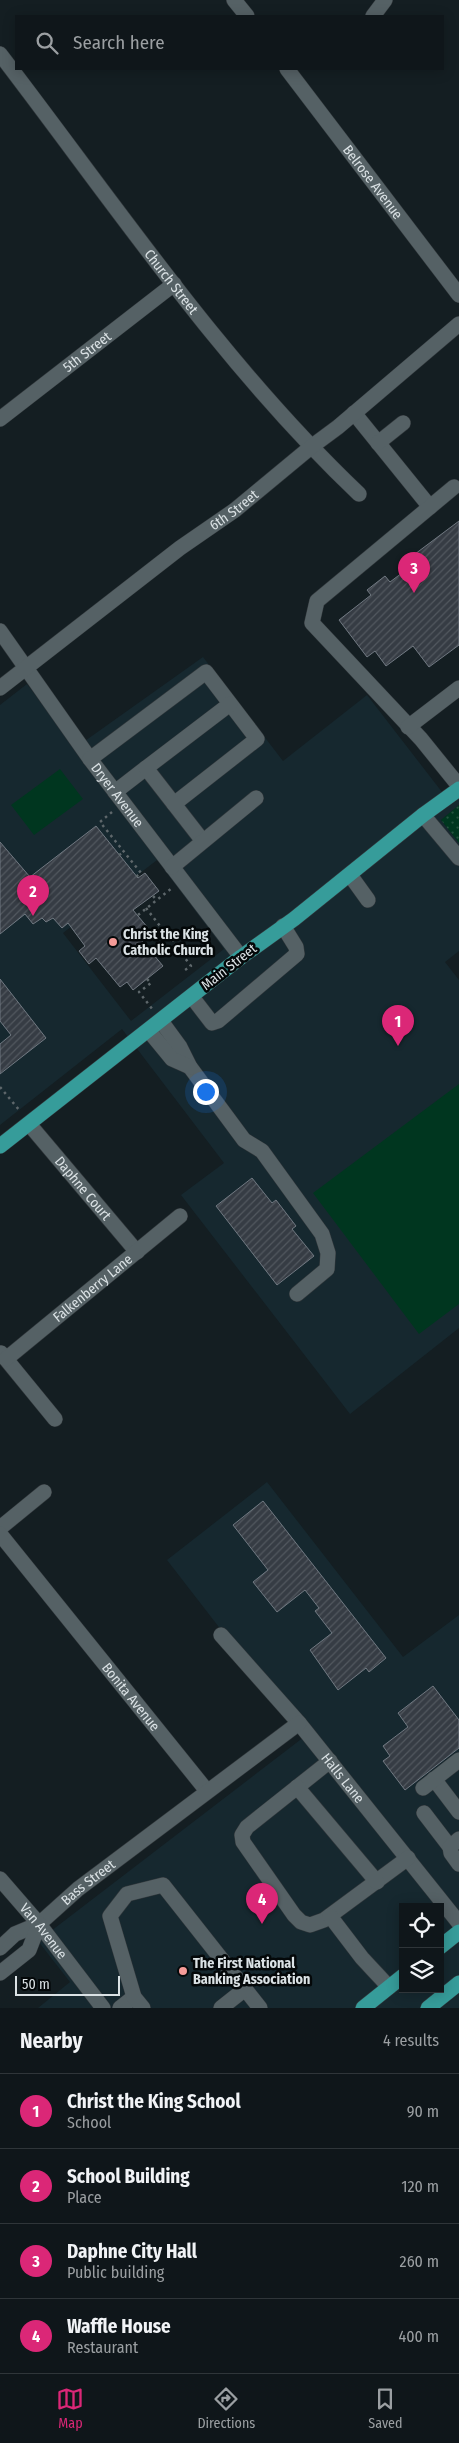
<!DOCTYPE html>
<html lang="en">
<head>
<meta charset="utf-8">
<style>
  body { margin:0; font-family:"Fira Sans Condensed",sans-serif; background:#181f23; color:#f1f3f6 }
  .controls { position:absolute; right:15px; bottom:15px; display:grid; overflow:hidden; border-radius:0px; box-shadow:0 2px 12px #0003 }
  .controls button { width:45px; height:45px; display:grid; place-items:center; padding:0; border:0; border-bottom:1px solid #2f3539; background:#0f161a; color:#f1f3f6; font:25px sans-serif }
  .scale { position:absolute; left:15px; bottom:12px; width:105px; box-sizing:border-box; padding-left:5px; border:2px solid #dbe2e5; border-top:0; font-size:14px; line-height:18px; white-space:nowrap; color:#dbe2e5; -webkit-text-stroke:4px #040809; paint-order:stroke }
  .you { position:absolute; left:205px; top:1091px; width:18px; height:18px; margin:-12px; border:4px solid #fff; border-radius:50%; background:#1a73e8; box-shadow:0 0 0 8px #1a73e833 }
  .badge { display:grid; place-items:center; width:32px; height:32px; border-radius:50%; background:#db2777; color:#fff; font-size:16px; font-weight:700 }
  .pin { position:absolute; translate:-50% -41px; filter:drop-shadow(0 1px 2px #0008) }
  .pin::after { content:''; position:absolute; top:26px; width:18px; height:15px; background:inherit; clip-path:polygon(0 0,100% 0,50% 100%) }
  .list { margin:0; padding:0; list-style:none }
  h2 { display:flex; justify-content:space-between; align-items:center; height:65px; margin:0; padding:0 20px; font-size:21px }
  h2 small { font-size:16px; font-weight:400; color:#9b9fa2 }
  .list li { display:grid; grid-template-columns:32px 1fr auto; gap:15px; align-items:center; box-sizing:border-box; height:75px; padding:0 20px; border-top:1px solid #2f3539 }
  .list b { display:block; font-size:19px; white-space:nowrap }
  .list p { margin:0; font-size:16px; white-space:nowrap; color:#9b9fa2 }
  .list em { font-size:16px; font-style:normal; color:#9b9fa2 }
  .icon { flex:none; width:28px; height:28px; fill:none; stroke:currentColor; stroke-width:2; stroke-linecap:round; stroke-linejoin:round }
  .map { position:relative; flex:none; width:459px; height:2008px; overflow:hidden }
  .search { position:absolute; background:#0f161a; box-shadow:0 2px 12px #0003; left:15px; right:15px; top:15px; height:55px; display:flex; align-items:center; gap:12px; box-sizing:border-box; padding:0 18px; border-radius:0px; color:#9b9fa2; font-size:19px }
  .sheet { height:365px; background:#0f161a }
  nav { display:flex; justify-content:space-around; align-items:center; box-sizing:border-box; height:70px; border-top:1px solid #2f3539; background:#0f161a; font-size:14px; color:#9b9fa2 }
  nav a { display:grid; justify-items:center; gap:2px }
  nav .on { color:#db2777 }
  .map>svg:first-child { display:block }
  .built { fill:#16282f; fill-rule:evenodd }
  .park { fill:url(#park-dots) }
  .garden { fill:#00361f }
  .building { fill:url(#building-hatch); stroke:#717982 }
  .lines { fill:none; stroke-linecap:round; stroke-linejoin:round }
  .minor-casing { stroke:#32383c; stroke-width:16 }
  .major-casing { stroke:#32383c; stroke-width:16 }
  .path { stroke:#5e676b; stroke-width:2.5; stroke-dasharray:2.5 4; stroke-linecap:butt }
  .minor { stroke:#556165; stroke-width:15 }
  .major { stroke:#369c9a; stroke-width:15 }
  .poi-dot { fill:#f59b98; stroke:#040809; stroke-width:2 }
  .labels { text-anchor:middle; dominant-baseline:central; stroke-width:5; stroke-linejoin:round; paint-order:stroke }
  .street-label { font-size:14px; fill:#dbe2e5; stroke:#040809 }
  .poi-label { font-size:14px; font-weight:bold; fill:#dbe2e5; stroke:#040809; text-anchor:start }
</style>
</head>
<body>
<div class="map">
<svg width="459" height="2008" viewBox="0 0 459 2008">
  <defs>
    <pattern id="park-dots" width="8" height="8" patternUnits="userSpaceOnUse" patternTransform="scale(1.25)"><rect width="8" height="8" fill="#00361f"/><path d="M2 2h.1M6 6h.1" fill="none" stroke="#25533f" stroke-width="1.8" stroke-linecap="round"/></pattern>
    <pattern id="building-hatch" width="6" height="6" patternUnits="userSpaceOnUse" patternTransform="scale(1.25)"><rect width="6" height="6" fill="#363c44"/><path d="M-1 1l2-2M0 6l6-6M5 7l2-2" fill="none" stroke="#52585f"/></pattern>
  </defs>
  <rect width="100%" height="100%" fill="#141e22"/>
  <g class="built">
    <path d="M203 657 283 761 367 695 442 792 459 779V805L441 820 459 843V951L445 962 459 980V1328L350 1414 181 1195 224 1163 122 1029 0 1125V705L27 684 75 748ZM157 860 224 949 131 1021 63 933Z"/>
    <path d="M267 1482 403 1657 459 1615V2008H38L70 1982 38 1941 304 1737 167 1560ZM403 1907H440V1989H403Z"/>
  </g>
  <polygon class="park" points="459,805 459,843 441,820"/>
  <g class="garden">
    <polygon points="60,769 83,799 34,835 11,805"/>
    <polygon points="459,1084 459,1304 419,1334 313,1193"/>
  </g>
  <g class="building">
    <polygon points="459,521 459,645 429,667 413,646 386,666 375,651 367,657 339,620 371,595 367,590 385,576 390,582 419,560 415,554"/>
    <polygon points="96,826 138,878 145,873 159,891 133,910 148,928 138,936 163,966 133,990 127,982 120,987 96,958 89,964 79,951 85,946 68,923 62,928 53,918 46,922 42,918 33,924 25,914 0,934 0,842 30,877"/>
    <polygon points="0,979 46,1038 0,1074 0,1044 11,1035 0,1021"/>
    <polygon points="252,1178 272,1203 276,1200 296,1226 292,1229 314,1256 277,1285 216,1206"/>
    <polygon points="263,1501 386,1658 369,1672 366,1668 338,1690 310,1650 332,1633 315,1611 319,1608 305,1590 277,1612 253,1582 268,1570 233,1525"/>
    <polygon points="433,1686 459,1720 459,1748 405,1790 383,1761 390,1756 383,1746 408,1727 398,1713"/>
  </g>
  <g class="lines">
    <g class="minor-casing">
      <g id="minor">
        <polyline points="234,0 247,16"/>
        <polyline points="373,16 385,0"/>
        <path id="s1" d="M0 54C115 204 222 364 359 494"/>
        <path id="s2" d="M287 69 459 295"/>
        <polyline points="354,413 430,507"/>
        <path id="s3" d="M0 419 174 284"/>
        <polyline points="378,443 403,423"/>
        <polyline points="454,487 317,601 312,623 421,739 459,786"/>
        <path id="s4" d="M0 631 90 759 241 957"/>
        <path id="s5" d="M0 688 180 548 235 510 311 447 338 427 459 324"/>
        <polyline points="408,727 459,688"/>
        <polyline points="90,759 206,672 257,739 174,804"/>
        <polyline points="115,792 146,768"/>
        <polyline points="423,815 459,858"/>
        <polyline points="202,840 146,768 230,704"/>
        <polyline points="172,867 256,798"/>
        <polyline points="350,875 368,900"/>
        <polyline points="192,997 212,1023 218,1021 297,954 296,947 283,926"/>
        <polyline points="161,1021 180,1047 190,1067 244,1140 262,1151 322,1234 328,1253 327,1269 297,1294"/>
        <polyline points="149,1031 172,1059 190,1067"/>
        <path id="s6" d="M29 1124 137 1252"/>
        <polyline points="1,1353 55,1419"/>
        <path id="s7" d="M6 1359 180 1216"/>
        <polyline points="0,1528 44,1492"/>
        <path id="s8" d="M0 1534 207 1791"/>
        <path id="s9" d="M221 1635 299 1723 459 1923"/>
        <polyline points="330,1761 247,1827 242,1835 243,1842 294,1915 301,1922 310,1925 324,1920 408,1858"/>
        <polyline points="434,1779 459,1812"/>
        <polyline points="297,1787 377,1882"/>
        <polyline points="423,1788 459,1760"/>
        <polyline points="424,1813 450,1847"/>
        <polyline points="459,1839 450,1847 451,1853 459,1864"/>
        <path id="s10" d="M0 1879 39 1924 103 2008"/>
        <polyline points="330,1916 362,1958 389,1987"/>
        <path id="s11" d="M0 1948 15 1934 39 1924 78 1889 299 1723"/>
        <polyline points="0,1973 29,1950 39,1924"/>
        <polyline points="120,2008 134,1997"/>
        <polyline points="143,2008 134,1997 110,1916 127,1894 163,1885 260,2008"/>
        <polyline points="221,2008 245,1989"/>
      </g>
    </g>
    <g class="major-casing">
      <g id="major">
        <polyline points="0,1146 241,957 294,919 423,815 459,789"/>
        <polyline points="440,1947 459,1932"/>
        <polyline points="363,2008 403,1976"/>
        <polyline points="428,2008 459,1983"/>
      </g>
    </g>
    <g class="path">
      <polyline points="112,812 100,822 141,873 137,876 138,878"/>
      <polyline points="119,855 124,852"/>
      <polyline points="153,896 157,900"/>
      <polyline points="146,908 191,966 185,970"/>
      <polyline points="138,915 172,888"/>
      <polyline points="172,941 182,933"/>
      <polyline points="147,979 151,983 139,992 153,1010"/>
      <polyline points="0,1087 20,1111"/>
    </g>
    <use href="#minor" class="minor"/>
    <use href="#major" class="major"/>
  </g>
  <g class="poi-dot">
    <circle cx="113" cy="942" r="5"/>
    <circle cx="183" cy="1971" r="5"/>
  </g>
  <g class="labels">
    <g class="street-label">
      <text stroke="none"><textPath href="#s2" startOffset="142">Belrose Avenue</textPath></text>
      <text stroke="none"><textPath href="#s1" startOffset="285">Church Street</textPath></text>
      <text stroke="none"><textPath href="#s3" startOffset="110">5th Street</textPath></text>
      <text stroke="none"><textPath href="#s5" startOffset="294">6th Street</textPath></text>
      <text stroke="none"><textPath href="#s4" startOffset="202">Dryer Avenue</textPath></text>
      <text transform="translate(229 967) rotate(-38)">Main Street</text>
      <text stroke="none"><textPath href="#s6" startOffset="84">Daphne Court</textPath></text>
      <text stroke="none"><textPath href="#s7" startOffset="112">Falkenberry Lane</textPath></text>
      <text stroke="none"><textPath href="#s8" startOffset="209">Bonita Avenue</textPath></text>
      <text stroke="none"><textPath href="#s9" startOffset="188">Halls Lane</textPath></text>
      <text stroke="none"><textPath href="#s11" startOffset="111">Bass Street</textPath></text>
      <text stroke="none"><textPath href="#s10" startOffset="68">Van Avenue</textPath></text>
    </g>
    <g class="poi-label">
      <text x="123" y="934">Christ the King<tspan x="123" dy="16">Catholic Church</tspan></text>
      <text x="193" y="1963">The First National<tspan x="193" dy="16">Banking Association</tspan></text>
    </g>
  </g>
</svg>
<div class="controls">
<button><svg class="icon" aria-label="locate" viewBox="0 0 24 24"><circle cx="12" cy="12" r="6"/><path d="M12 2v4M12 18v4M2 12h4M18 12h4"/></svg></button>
<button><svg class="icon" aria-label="layers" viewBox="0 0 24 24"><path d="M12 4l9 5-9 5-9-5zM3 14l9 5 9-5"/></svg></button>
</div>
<div class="scale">50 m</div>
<div class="you"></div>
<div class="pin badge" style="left:398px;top:1046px">1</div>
<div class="pin badge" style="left:33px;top:916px">2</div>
<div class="pin badge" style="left:414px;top:593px">3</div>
<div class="pin badge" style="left:262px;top:1924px">4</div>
<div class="search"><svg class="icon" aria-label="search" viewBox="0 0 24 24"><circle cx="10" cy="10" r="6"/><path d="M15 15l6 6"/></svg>Search here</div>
</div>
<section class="sheet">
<h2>Nearby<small>4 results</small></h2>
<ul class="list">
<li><span class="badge">1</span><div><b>Christ the King School</b><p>School</p></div><em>90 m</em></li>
<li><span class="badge">2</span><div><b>School Building</b><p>Place</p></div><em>120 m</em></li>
<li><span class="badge">3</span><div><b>Daphne City Hall</b><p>Public building</p></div><em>260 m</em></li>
<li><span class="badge">4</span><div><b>Waffle House</b><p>Restaurant</p></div><em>400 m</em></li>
</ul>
</section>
<nav>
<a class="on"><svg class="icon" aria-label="map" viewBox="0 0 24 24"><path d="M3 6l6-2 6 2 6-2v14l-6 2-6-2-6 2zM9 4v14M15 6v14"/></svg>Map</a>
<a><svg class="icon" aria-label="directions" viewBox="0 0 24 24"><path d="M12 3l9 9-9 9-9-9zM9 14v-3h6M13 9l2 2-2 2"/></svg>Directions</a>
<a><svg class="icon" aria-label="saved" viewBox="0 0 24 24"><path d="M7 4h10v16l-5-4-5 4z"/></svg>Saved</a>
</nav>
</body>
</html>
